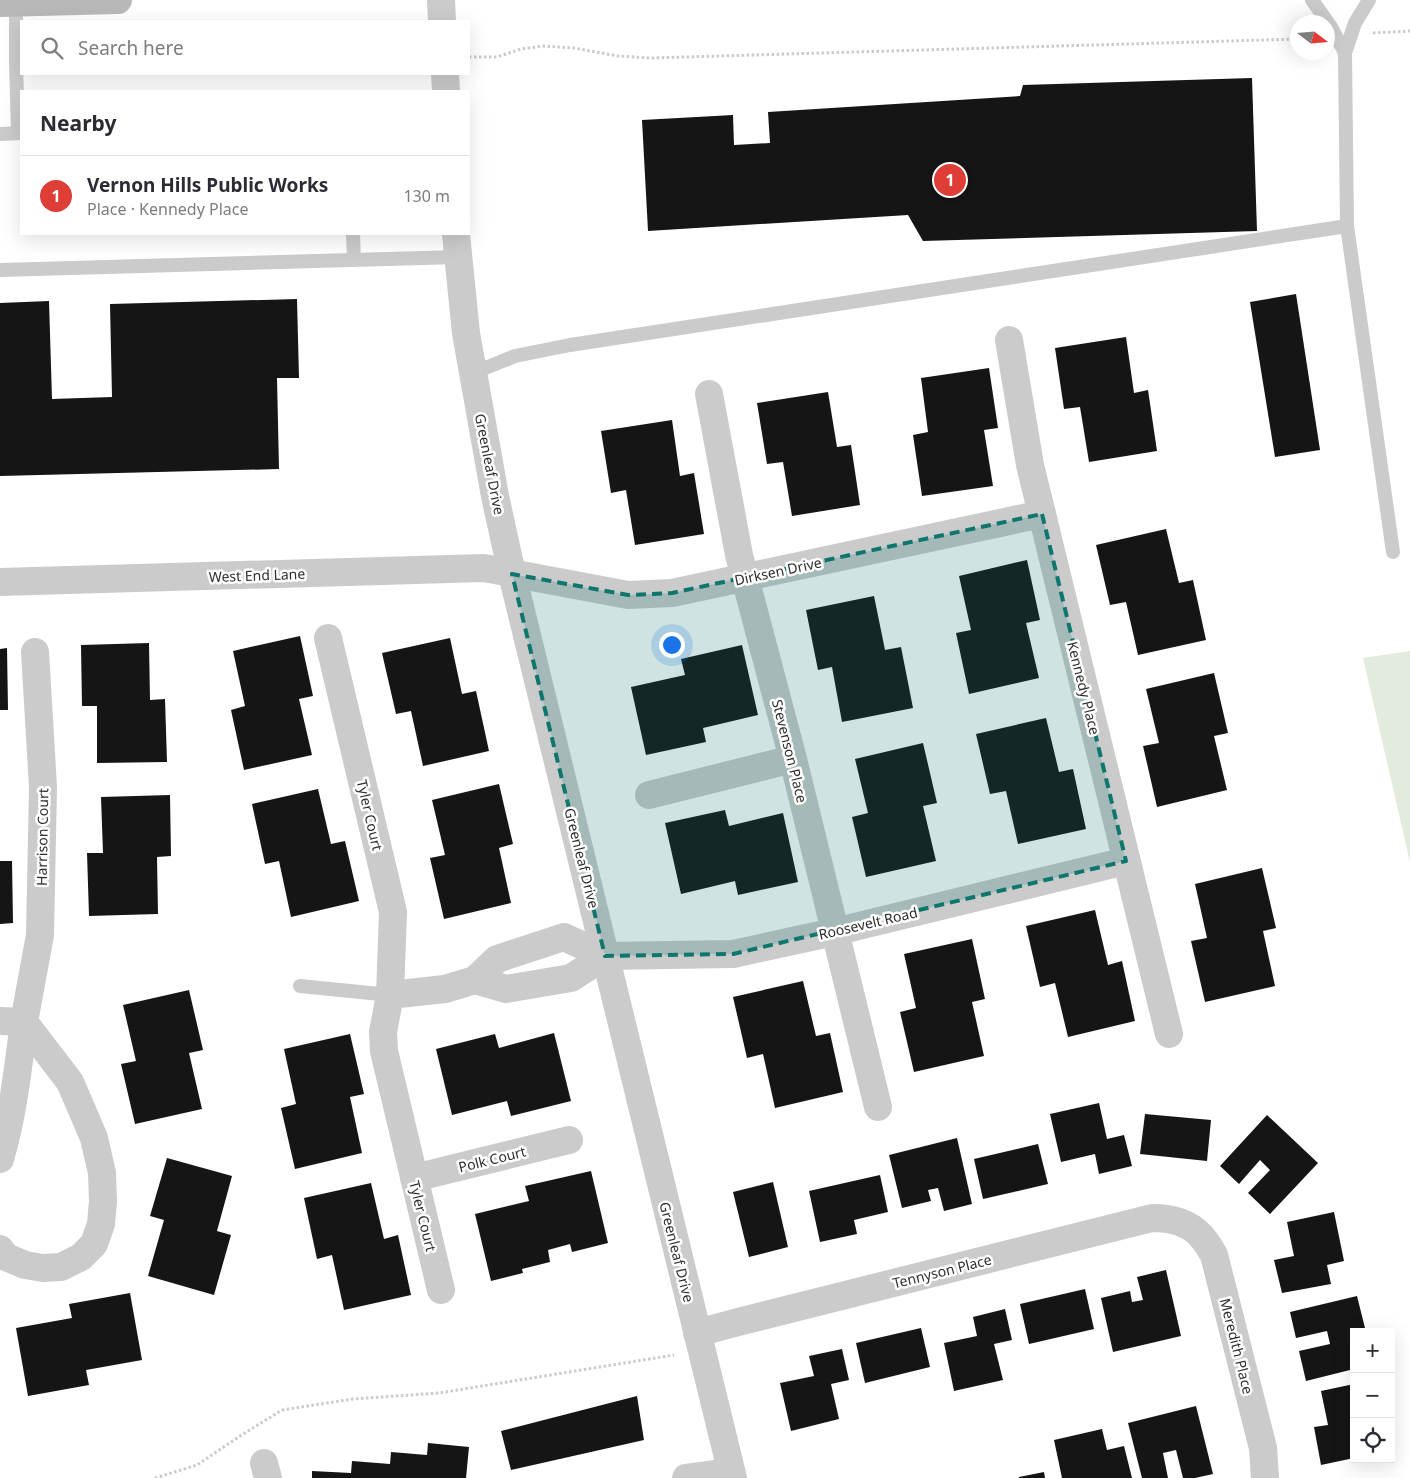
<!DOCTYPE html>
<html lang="en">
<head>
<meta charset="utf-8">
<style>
  body { margin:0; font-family:"Noto Sans",sans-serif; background:#f2f2f3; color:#2b2b33 }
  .controls { position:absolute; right:15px; bottom:15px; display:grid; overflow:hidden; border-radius:0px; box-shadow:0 5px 20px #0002 }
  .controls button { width:45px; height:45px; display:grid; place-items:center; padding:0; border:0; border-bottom:1px solid #e1e1e2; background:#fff; color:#2b2b33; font:25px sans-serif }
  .compass { position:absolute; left:1290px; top:15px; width:45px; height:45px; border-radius:50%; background:#fff; box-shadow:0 5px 20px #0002; rotate:106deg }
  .you { position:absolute; left:671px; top:644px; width:18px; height:18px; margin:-12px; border:4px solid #fff; border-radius:50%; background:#1a73e8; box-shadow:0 0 0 8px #1a73e833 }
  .badge { display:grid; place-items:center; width:32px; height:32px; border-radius:50%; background:#de3e36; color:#fff; font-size:16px; font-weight:700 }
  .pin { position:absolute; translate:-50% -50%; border:2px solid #fff; box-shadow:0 1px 5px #0006 }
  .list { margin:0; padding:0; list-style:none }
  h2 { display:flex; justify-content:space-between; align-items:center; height:65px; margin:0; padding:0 20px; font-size:21px }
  h2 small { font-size:16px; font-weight:400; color:#7c7c81 }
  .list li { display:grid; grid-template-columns:32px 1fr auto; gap:15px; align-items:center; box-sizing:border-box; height:80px; padding:0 20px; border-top:1px solid #e1e1e2 }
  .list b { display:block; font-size:19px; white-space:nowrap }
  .list p { margin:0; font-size:16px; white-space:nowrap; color:#7c7c81 }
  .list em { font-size:16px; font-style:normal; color:#7c7c81 }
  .icon { flex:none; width:28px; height:28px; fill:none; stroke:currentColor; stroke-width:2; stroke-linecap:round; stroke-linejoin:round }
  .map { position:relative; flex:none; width:1410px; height:1478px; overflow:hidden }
  .search { position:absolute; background:#fff; box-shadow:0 5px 20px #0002; left:20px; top:20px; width:450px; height:55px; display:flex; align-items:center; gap:12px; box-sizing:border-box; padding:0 18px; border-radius:0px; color:#7c7c81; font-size:19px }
  .panel { position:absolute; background:#fff; box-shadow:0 5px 20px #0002; left:20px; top:90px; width:450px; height:145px; border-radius:0px }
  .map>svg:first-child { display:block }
  .green { fill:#e2ebdc }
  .building { fill:#151515 }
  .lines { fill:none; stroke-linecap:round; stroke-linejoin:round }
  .path { stroke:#cbcbcb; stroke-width:3; stroke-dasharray:2.5 2.5; stroke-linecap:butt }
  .service { stroke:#cbcbcb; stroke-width:14 }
  .minor { stroke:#cbcbcb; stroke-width:28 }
  .secondary { stroke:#b8b8b8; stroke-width:28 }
  .marked { fill:#0f766e; fill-opacity:0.2; stroke:#0f766e; stroke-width:4; stroke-dasharray:10 6; stroke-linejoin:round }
  .labels { text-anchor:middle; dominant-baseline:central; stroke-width:5; stroke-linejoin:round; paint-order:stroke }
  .street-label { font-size:14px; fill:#2e2e2e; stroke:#fff }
</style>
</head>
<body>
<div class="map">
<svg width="1410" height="1478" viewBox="0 0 1410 1478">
  <rect width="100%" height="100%" fill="#fff"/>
  <polygon class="green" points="1410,651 1410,862 1363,658"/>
  <g class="building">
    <polygon points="1252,78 1257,231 923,241 908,215 648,231 642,120 733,115 734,145 770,143 768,112 1020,96 1023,85"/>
    <polygon points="1296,294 1320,450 1275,457 1250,302"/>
    <polygon points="297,299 299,378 277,378 279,469 0,476 0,303 49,301 52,399 112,397 110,304"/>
    <polygon points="1126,337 1134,393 1148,390 1157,451 1089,462 1080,407 1064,409 1055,348"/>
    <polygon points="989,368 998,428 984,430 993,486 922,496 913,435 928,432 921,378"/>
    <polygon points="828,392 837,447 851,445 860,505 792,516 783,462 767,464 757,403"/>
    <polygon points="672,420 680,476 694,473 704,534 635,545 626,490 611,493 601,431"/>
    <polygon points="1166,529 1179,583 1193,580 1206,640 1138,655 1126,602 1110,605 1096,545"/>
    <polygon points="1027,560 1040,620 1026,623 1039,678 969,694 956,633 971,630 959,576"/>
    <polygon points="874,596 885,650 901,647 913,708 842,722 832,667 818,670 806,610"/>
    <polygon points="300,636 313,696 299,699 312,755 244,770 231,710 245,706 233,651"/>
    <polygon points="450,638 462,694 476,691 489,751 423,766 411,711 396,714 382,653"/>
    <polygon points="149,643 150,700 165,699 167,762 97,763 97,706 82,706 81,645"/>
    <polygon points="742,645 758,715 703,728 706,742 646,755 631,687 685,675 681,659"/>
    <polygon points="7,648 8,710 0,710 0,649"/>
    <polygon points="1214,673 1228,733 1214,736 1227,790 1157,807 1143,746 1159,743 1146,689"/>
    <polygon points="1046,718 1059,772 1073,769 1086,829 1018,844 1006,791 990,794 976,734"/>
    <polygon points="923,743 937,803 923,806 936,861 866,877 852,817 868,813 855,759"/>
    <polygon points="499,784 513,844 499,848 511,903 444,919 430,858 445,855 432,800"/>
    <polygon points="318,789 331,844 345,841 359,901 291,917 279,861 265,864 252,804"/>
    <polygon points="170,795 171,856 157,857 158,914 89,916 87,853 103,853 101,797"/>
    <polygon points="725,810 729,826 783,813 798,882 738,895 735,881 681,894 665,823"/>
    <polygon points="0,861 12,861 13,923 0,924"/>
    <polygon points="1262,868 1276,928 1263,931 1275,986 1205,1002 1191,941 1207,938 1195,884"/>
    <polygon points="1095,910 1108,965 1122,961 1135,1021 1068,1037 1055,983 1040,987 1026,926"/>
    <polygon points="972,939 985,999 972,1002 984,1056 914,1072 900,1012 916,1008 904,954"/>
    <polygon points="803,981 816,1036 830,1033 843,1092 775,1108 763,1054 747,1058 733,997"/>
    <polygon points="189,990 203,1050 189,1053 202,1109 135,1124 121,1064 136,1061 123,1005"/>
    <polygon points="554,1033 571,1101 511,1116 507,1101 452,1115 436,1049 495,1034 499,1048"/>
    <polygon points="350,1034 364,1094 350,1097 362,1153 295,1169 281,1108 296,1104 284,1049"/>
    <polygon points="1099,1103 1107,1139 1124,1135 1132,1166 1099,1174 1095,1154 1061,1162 1050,1114"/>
    <polygon points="1145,1114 1211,1120 1207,1161 1140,1154"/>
    <polygon points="1267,1115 1318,1163 1270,1214 1248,1193 1270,1170 1260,1160 1239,1184 1220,1166"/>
    <polygon points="957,1138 972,1204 944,1211 938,1188 928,1190 931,1201 902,1208 889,1155"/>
    <polygon points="1038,1144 1048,1184 983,1199 974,1159"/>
    <polygon points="167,1158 232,1176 217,1231 231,1235 214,1295 148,1276 164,1220 150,1216"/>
    <polygon points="591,1171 608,1243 572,1252 570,1244 548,1250 550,1262 522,1269 523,1273 491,1281 475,1214 529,1201 525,1186"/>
    <polygon points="880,1175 888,1212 854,1220 857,1234 820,1242 809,1191"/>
    <polygon points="773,1182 788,1247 749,1257 733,1192"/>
    <polygon points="371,1183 384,1239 398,1235 411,1295 344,1310 332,1255 317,1259 304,1198"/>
    <polygon points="1334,1212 1344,1261 1327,1265 1331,1284 1282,1293 1274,1260 1294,1256 1287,1222"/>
    <polygon points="1166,1270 1181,1336 1113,1352 1101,1298 1130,1291 1132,1302 1143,1300 1137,1277"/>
    <polygon points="1085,1289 1094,1329 1029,1344 1020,1304"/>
    <polygon points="130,1293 142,1360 86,1370 89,1385 28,1396 16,1328 72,1318 69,1304"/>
    <polygon points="1357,1296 1366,1332 1354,1332 1354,1369 1306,1381 1299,1351 1330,1344 1327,1331 1296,1338 1290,1312"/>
    <polygon points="1005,1309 1012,1340 994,1344 1003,1380 954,1391 944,1343 977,1336 973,1317"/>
    <polygon points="921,1328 930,1367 865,1383 856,1343"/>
    <polygon points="842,1349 849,1380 831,1384 839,1419 791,1431 780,1383 814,1376 809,1356"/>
    <polygon points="1354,1384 1354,1458 1321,1465 1314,1427 1328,1425 1321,1391"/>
    <polygon points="637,1396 644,1440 511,1470 501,1431"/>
    <polygon points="1196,1406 1213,1474 1195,1478 1183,1478 1176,1450 1163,1453 1168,1478 1142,1478 1128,1423"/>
    <polygon points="1102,1429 1107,1450 1124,1446 1132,1478 1062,1478 1054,1440"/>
    <polygon points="428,1443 469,1447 466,1478 312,1478 312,1471 351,1473 352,1461 390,1464 391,1452 427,1455"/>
    <polygon points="1044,1472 1045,1478 1019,1478 1019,1477"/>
  </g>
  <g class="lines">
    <g class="path">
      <polyline points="1373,33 1410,31"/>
      <polyline points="469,57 497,57 521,49 544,46 574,48 618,56 651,58 1298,39"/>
      <polyline points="155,1478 197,1465 240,1436 282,1410 353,1399 439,1393 674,1355"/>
    </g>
    <g class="service">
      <polyline points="1312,0 1331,27 1345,53"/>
      <polyline points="16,3 16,62 18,133"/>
      <polyline points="0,134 21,133"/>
      <polyline points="1347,226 1393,552"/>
      <polyline points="353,234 354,260"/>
      <polyline points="0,270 458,257"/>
      <polyline points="473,373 515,356 570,345 1347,226 1345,53 1355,23 1369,0"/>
      <polyline points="300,986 390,995"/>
    </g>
    <g class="minor">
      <polyline points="441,0 442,21"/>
      <polyline points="445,74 446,91"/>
      <polyline points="456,234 466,333 495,496 512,574 733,1478"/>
      <polyline points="1009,340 1030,465 1169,1034"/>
      <polyline points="709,394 739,555 793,759 878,1107"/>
      <polyline points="0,582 484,568 628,595 672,593 1042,514"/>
      <polyline points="328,638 393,912 390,995 383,1032 384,1051 441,1290"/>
      <polyline points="649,795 793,759"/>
      <polyline points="475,980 506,989 571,978 605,956"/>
      <polyline points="390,995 445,989 475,980 497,959 564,937 605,956 733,954 834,932 1126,861"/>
      <polyline points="0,1021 24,1022 40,935 43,787 35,652"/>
      <path d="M0 1159C13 1115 18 1068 24 1022L70 1082 94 1138 102 1173 103 1201 101 1224 94 1244 81 1257 61 1267 43 1268 25 1265 6 1257 0 1249"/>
      <polyline points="414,1178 569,1140"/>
      <path d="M697 1333 742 1321 1152 1218C1170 1218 1188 1222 1200 1235 1206 1241 1210 1248 1214 1255L1263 1448 1265 1478"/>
      <polyline points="264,1463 268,1478"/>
      <polyline points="686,1478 731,1472"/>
    </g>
    <polyline class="secondary" points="0,3 118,0"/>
  </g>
  <path class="marked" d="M1042 514 1126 861 733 954 605 956 512 574 628 595 672 593Z"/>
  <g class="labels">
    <g class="street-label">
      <text transform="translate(490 464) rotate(79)">Greenleaf Drive</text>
      <text transform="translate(778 571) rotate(-12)">Dirksen Drive</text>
      <text transform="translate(257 575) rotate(-2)">West End Lane</text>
      <text transform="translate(1084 688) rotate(76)">Kennedy Place</text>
      <text transform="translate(790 751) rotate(76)">Stevenson Place</text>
      <text transform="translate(370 815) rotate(77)">Tyler Court</text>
      <text transform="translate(42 837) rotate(-89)">Harrison Court</text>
      <text transform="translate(582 858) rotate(76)">Greenleaf Drive</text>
      <text transform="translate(868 923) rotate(-13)">Roosevelt Road</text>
      <text transform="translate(492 1159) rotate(-14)">Polk Court</text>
      <text transform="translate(423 1216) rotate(76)">Tyler Court</text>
      <text transform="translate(677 1252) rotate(76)">Greenleaf Drive</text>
      <text transform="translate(942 1271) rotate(-14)">Tennyson Place</text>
      <text transform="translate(1237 1346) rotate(76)">Meredith Place</text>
    </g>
  </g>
</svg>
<div class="controls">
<button>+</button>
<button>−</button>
<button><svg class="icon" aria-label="locate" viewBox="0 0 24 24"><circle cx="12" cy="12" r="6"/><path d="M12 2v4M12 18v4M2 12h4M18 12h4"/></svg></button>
</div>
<svg class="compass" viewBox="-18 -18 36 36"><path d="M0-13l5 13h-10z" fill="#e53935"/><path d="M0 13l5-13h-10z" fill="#7c7c81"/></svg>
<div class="you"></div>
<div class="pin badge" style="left:950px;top:180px">1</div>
<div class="search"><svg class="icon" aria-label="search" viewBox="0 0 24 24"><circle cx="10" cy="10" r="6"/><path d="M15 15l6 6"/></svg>Search here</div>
<section class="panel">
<h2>Nearby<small></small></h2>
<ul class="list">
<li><span class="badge">1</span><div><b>Vernon Hills Public Works</b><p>Place · Kennedy Place</p></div><em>130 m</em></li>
</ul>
</section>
</div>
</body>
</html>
